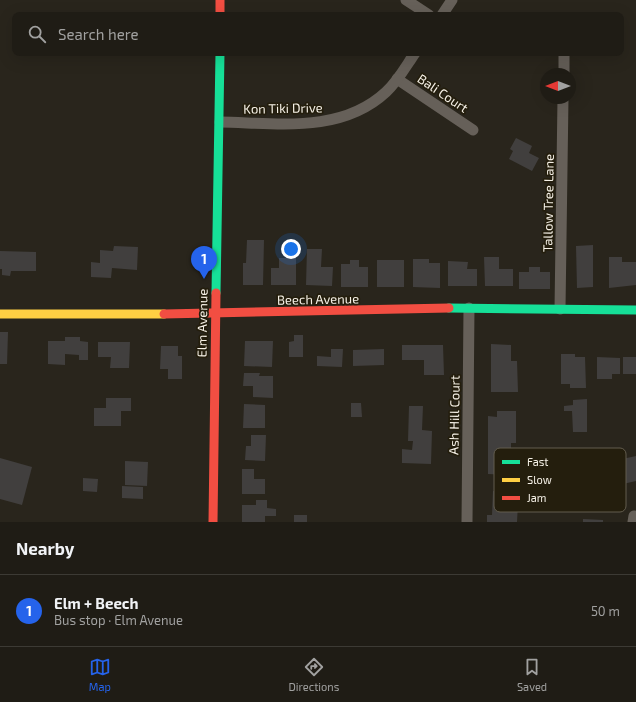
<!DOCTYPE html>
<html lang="en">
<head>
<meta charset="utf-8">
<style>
  body { margin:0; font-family:"Exo 2",sans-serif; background:#2c2922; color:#f1f3f6 }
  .compass { position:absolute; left:540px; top:68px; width:36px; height:36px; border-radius:50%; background:#1f1c15; box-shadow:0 4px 16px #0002; rotate:270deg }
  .you { position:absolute; left:291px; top:249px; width:14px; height:14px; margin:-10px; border:3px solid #fff; border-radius:50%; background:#1a73e8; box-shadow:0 0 0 6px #1a73e833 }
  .badge { display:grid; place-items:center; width:26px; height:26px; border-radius:50%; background:#2563eb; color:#fff; font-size:13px; font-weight:700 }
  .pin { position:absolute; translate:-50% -33px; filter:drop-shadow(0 1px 2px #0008) }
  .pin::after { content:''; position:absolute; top:21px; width:14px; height:12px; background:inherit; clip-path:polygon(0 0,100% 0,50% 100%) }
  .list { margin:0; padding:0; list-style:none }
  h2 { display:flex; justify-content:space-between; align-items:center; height:52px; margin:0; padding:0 16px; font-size:17px }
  h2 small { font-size:13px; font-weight:400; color:#a1a1a0 }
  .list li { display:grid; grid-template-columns:26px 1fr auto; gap:12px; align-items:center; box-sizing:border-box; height:72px; padding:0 16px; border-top:1px solid #3c3a34 }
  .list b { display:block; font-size:15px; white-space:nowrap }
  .list p { margin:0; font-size:13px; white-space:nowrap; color:#a1a1a0 }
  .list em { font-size:13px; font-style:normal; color:#a1a1a0 }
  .icon { flex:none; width:22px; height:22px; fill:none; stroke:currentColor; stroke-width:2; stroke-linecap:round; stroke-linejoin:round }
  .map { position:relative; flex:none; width:636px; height:522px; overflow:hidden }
  .search { position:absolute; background:#1f1c15; box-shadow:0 4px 16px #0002; left:12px; right:12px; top:12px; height:44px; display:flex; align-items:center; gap:10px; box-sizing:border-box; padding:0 14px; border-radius:8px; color:#a1a1a0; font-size:15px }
  .sheet { height:124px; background:#1f1c15 }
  nav { display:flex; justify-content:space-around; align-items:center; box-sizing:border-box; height:56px; border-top:1px solid #3c3a34; background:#1f1c15; font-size:11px; color:#a1a1a0 }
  nav a { display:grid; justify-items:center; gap:2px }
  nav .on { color:#2563eb }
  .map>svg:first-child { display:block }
  .building { fill:#413f3e }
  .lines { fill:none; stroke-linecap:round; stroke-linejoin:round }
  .street { stroke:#666059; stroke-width:11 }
  .fast { stroke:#16e098; stroke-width:9 }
  .slow { stroke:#ffcf43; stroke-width:9 }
  .jam { stroke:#f24e42; stroke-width:9 }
  .labels { text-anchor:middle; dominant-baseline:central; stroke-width:3.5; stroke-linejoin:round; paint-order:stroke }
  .street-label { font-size:13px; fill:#f6f1e7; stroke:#241e0d }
  .key { fill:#241e0d; stroke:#635d4e; stroke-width:1 }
  .key-label { font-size:11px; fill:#f6f1e7 }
</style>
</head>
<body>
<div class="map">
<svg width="636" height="522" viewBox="0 0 636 522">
  <rect width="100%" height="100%" fill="#29251c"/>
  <g class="building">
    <polygon points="516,138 532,146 529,153 539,158 532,171 509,159 513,151 510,149"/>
    <polygon points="247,240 264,240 263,285 243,285 243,263 246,263"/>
    <polygon points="593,245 593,287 577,288 576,246"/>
    <polygon points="114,246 138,247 137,270 112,268 111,278 91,277 91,262 100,263 100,250 113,251"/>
    <polygon points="307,249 322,249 321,267 333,267 332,286 306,285"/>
    <polygon points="0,251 36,252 36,271 11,271 10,276 2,275 2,269 0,269"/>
    <polygon points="287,251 293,251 293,258 296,258 296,285 271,285 271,268 279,268 279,258 287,258"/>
    <polygon points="484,257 499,257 499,269 513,269 513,286 485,286"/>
    <polygon points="609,257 622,257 622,262 636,262 636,285 609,288"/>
    <polygon points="413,259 429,259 429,263 440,263 440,288 413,287"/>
    <polygon points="350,260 359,260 359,267 368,267 368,287 341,287 341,264 350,264"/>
    <rect x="377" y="260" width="27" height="27"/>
    <polygon points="448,261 468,262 467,269 477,269 477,286 448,286"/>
    <polygon points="529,267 540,267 540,272 550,272 550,289 519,289 519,272 529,272"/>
    <polygon points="0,332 8,332 7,364 0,364"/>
    <polygon points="294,335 303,335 303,357 289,357 289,342 294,341"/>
    <polygon points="65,337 80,337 80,341 88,342 88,360 79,360 79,355 65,354 65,365 48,364 48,341 65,341"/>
    <polygon points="245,341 273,341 272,367 244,366"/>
    <polygon points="98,342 130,342 129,368 110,368 111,357 98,357"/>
    <polygon points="491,344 511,345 511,361 517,361 518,392 491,392"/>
    <polygon points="402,345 443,345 444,375 424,375 424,360 402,360"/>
    <polygon points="161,346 178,346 178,356 182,356 182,379 168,379 168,369 160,369"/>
    <polygon points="331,349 343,349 342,367 317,366 317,356 331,357"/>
    <polygon points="384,349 384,365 353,366 353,350"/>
    <polygon points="561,354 575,354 575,357 585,357 586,388 570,388 570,384 561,384"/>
    <polygon points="597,357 620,358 620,374 612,374 612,379 597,379"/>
    <rect x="623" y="357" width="13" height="17"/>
    <polygon points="244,373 260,373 259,376 273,376 273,398 253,397 253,386 243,386"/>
    <polygon points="106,398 131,398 131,411 121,411 121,426 94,426 94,408 106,408"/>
    <polygon points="587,399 587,432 573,432 572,411 564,411 564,406 573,405 573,400"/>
    <polygon points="351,403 361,403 362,417 351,417"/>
    <polygon points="244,404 265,405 265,428 243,428"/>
    <polygon points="409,406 423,406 422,430 432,431 431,464 402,463 402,449 412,450 413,441 408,441"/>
    <polygon points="497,411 516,411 516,443 511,443 511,454 501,454 501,458 513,459 512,475 488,474 488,416 497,417"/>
    <polygon points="251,435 266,435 265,461 245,460 246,446 251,446"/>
    <polygon points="636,456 636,481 610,487 604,463"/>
    <polygon points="0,458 32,467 22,505 0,499"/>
    <polygon points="125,461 148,462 147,486 125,485"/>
    <polygon points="242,469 254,469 254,479 265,479 265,494 242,494"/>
    <polygon points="83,478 98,479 97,492 83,491"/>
    <polygon points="122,486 143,487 143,499 122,498"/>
    <polygon points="493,491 508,492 508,504 518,504 517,522 487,522 487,515 492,515"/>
    <polygon points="256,500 267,500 267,508 276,509 276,516 265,516 265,522 242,522 242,505 256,505"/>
    <rect x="294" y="515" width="13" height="7"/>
    <polygon points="583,519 603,520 603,522 583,522"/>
  </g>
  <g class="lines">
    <g class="street">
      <polyline points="406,0 429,15"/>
      <polyline points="442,15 452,0"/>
      <polyline points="564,74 564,53"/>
      <polyline points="397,79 473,130"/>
      <path d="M220 122C276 123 341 134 386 92 398 81 406 66 415 53"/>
      <polyline points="560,309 563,98"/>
      <polyline points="467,522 469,308"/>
      <polyline points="633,522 634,516"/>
    </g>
    <g class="fast">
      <polyline points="216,293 220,53"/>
      <polyline points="449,308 636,310"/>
    </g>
    <polyline class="slow" points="0,314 164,314"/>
    <g class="jam">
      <polyline points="220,0 220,15"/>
      <polyline points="164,314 449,308"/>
      <polyline points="213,522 216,293"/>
    </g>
  </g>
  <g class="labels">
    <g class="street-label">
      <text transform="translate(443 93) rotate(34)">Bali Court</text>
      <text transform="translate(283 108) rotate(-1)">Kon Tiki Drive</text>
      <text transform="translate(548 203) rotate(-89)">Tallow Tree Lane</text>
      <text transform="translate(318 299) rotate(-1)">Beech Avenue</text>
      <text transform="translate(202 323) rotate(-89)">Elm Avenue</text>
      <text transform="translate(454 415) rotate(-89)">Ash Hill Court</text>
    </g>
  </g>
  <rect x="494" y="448" width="132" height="64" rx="6" class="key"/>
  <rect x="502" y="460" width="18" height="4" fill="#16e098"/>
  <rect x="502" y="478" width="18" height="4" fill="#ffcf43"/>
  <rect x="502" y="496" width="18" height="4" fill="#f24e42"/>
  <g class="key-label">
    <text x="527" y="466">Fast</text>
    <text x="527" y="484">Slow</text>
    <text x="527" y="502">Jam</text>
  </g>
</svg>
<svg class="compass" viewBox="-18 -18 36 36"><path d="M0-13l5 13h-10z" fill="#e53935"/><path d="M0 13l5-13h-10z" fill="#a1a1a0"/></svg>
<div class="you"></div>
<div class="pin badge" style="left:204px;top:279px">1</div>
<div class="search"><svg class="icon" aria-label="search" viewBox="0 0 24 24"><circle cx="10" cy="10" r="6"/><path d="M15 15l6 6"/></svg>Search here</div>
</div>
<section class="sheet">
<h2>Nearby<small></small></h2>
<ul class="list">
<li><span class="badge">1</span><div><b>Elm + Beech</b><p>Bus stop · Elm Avenue</p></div><em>50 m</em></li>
</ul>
</section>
<nav>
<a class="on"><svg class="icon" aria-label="map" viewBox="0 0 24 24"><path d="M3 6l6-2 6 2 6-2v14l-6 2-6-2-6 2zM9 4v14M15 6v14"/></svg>Map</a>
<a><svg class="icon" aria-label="directions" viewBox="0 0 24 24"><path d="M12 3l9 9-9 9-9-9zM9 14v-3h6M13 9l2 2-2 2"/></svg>Directions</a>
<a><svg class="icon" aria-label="saved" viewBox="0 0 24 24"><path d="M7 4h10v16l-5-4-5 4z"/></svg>Saved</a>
</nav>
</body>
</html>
